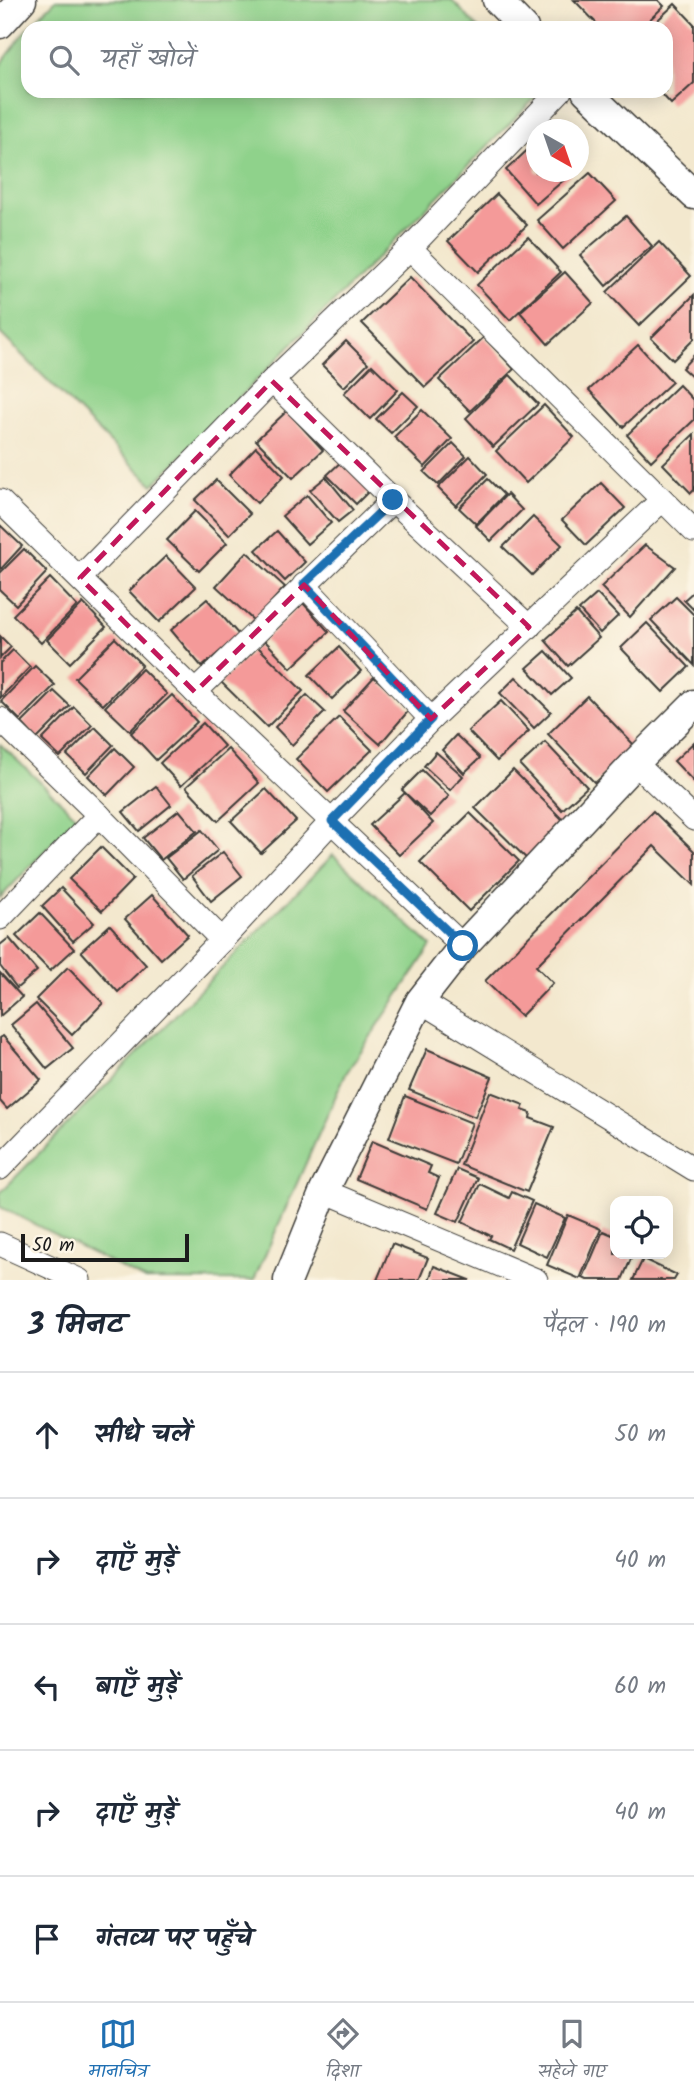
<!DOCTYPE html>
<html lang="hi">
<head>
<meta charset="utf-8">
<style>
  body { margin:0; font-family:Kalam,"Playpen Sans Deva",sans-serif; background:#f6f6f7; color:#1f2937 }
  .controls { position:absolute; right:21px; bottom:21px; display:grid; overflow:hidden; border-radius:14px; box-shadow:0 4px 18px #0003 }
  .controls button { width:63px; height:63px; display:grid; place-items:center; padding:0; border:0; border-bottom:2px solid #e0e1e3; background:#fff; color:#1f2937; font:35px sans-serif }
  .compass { position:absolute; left:526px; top:119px; width:63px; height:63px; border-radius:50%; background:#fff; box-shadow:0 4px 18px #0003; rotate:140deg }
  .scale { position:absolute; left:21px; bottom:18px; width:168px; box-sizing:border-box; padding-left:7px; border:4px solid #1c1c1c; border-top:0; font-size:19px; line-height:24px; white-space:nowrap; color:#1c1c1c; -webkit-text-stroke:5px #fcf5e5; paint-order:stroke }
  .stop { position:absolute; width:21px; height:21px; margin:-16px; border:5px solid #1f6fb2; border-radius:50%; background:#fff }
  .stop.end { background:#1f6fb2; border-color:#fff; box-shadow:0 2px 7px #0008 }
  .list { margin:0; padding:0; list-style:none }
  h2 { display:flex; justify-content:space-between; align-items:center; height:91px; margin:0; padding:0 28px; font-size:30px }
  h2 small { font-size:23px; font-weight:400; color:#747a83 }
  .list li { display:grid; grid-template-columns:46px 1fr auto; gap:21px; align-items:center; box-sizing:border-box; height:126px; padding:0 28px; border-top:2px solid #e0e1e3 }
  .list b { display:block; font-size:26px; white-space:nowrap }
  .list em { font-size:23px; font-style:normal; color:#747a83 }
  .icon { flex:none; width:38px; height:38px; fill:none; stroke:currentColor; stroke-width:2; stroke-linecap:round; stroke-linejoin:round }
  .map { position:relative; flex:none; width:694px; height:1280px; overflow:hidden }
  .search { position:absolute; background:#fff; box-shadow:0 4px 18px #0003; left:21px; right:21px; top:21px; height:77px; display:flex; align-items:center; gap:18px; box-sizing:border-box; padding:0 24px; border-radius:21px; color:#747a83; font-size:26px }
  .sheet { height:721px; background:#fff }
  nav { display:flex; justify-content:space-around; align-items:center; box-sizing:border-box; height:98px; border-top:2px solid #e0e1e3; background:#fff; font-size:19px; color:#747a83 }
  nav a { display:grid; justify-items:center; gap:4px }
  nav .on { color:#1f6fb2 }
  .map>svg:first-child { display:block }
  .green { fill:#8fd28b; stroke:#567754; stroke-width:2 }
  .building { fill:#f49a99 }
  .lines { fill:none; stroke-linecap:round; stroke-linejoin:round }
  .minor-casing { stroke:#3c3b37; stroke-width:25 }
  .tertiary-casing { stroke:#3c3b37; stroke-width:31 }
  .minor { stroke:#fff; stroke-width:23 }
  .tertiary { stroke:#fff; stroke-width:28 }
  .route { stroke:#1f6fb2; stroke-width:9 }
  .marked { fill:none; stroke:#c2185b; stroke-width:5; stroke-dasharray:14 9; stroke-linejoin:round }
</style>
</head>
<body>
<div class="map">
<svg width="694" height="1280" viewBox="0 0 694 1280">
  <rect width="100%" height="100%" fill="#fcf5e5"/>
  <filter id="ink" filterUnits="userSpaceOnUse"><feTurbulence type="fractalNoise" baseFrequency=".0143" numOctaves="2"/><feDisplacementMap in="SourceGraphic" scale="14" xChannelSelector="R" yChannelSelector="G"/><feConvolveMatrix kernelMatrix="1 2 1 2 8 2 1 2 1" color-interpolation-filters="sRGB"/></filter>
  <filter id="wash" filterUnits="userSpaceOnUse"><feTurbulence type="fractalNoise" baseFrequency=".00686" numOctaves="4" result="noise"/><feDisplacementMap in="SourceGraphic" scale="28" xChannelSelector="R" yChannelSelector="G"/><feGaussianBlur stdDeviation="1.57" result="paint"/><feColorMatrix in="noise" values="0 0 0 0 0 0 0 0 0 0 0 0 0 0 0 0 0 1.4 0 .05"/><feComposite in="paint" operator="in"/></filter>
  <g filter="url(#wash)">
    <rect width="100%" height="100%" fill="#f3e8ce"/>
    <g class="green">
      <polygon points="56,0 452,0 478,28 28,28 28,91 538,91 540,93 153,485 0,333 0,66 26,30"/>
      <polygon points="0,744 77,817 0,898"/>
      <polygon points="333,855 431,946 345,1075 254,1280 145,1280 0,1207 0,1193"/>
    </g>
    <g id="blocks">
      <g class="building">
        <polygon points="574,0 658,0 664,6 641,28 601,28"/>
        <polygon points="675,4 694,24 694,83 671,104 659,91 666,91 666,28 649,28"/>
        <polygon points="536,142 536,172 573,172 536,204 506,170"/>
        <polygon points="590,173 616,201 563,249 537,220"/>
        <polygon points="497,194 527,225 478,272 448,241"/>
        <polygon points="626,216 652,246 606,286 580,255"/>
        <polygon points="528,237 561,272 510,320 477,285"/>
        <polygon points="659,242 691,276 639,326 607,292"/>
        <polygon points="565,272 593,303 548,344 520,312"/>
        <polygon points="410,277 473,342 425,387 362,323"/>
        <polygon points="694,295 694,339 673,360 651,338"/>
        <polygon points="484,337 514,369 470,411 439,380"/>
        <polygon points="346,341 368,363 344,387 322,365"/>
        <polygon points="638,345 672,382 623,427 589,390"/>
        <polygon points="694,355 694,379 682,368"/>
        <polygon points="372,365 398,390 370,419 344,393"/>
        <polygon points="510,375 538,404 493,447 466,418"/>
        <polygon points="679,385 694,401 694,420 651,461 627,435"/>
        <polygon points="403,392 418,406 391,433 376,419"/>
        <polygon points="544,405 574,437 526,483 496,451"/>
        <polygon points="422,410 452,439 425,467 394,437"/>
        <polygon points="287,411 323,450 293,478 256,440"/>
        <polygon points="694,434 694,490 691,493 663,464"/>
        <polygon points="453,443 466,456 438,485 424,472"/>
        <polygon points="256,447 284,476 257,503 229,475"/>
        <polygon points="470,456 487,474 456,506 438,488"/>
        <polygon points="343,460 371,489 356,504 327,475"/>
        <polygon points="326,477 353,510 338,522 310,490"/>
        <polygon points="488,479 504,495 476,524 459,508"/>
        <polygon points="216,480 250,514 229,535 195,500"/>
        <polygon points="601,483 625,508 586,545 562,520"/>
        <polygon points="507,494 522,510 491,541 476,526"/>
        <polygon points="307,495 331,523 307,544 282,516"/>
        <polygon points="195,511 227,543 199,571 167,540"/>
        <polygon points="533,517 562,545 532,575 503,547"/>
        <polygon points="0,525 22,546 0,570"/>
        <polygon points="277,531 305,562 285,581 256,550"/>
        <polygon points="645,545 675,567 630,617 601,587"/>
        <polygon points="24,549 47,572 16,605 0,590 0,573"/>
        <polygon points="247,552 285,587 254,621 216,586"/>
        <polygon points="166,556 196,587 159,622 129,591"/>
        <polygon points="50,578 77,606 41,643 13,615"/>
        <polygon points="694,591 694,610 684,600"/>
        <polygon points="597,594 618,616 600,633 579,610"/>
        <polygon points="676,597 694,615 694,665 651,620"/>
        <polygon points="207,599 239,635 202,667 171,630"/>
        <polygon points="83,603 106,627 70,663 47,640"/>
        <polygon points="303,603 329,632 291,668 264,640"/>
        <polygon points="576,612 599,638 568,666 545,640"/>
        <polygon points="647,623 689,667 663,692 621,648"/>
        <polygon points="0,636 11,647 0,658"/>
        <polygon points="115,638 142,665 103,705 75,678"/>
        <polygon points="257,646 303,691 267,727 221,682"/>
        <polygon points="339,647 361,671 332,699 309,675"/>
        <polygon points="13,650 30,667 0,698 0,663"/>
        <polygon points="546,651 571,678 552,695 527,668"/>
        <polygon points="35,666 55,685 20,720 1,701"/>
        <polygon points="142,669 167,694 130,731 105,707"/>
        <polygon points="374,677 410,709 380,744 343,711"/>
        <polygon points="516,677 551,712 534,728 500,693"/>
        <polygon points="54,691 70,706 37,739 22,723"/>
        <polygon points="172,695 197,722 156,760 131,733"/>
        <polygon points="307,695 325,712 292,745 275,727"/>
        <polygon points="587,696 635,746 595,783 548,734"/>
        <polygon points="501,701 529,731 497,761 468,731"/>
        <polygon points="74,707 92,725 60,757 42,740"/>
        <polygon points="339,717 372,750 328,792 296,759"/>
        <polygon points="203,723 224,746 181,786 160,763"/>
        <polygon points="95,727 113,745 86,773 67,755"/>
        <polygon points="456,735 480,758 464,773 442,750"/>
        <polygon points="545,742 587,787 562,810 520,765"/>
        <polygon points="694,742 694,782 674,761"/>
        <polygon points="115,748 134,767 107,795 88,776"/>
        <polygon points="228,749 259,783 218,821 186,787"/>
        <polygon points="436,752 463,776 450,790 424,766"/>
        <polygon points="422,770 449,796 430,816 402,790"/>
        <polygon points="513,770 569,826 531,863 475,808"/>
        <polygon points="156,786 171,805 139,831 123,812"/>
        <polygon points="266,789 296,821 261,853 231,821"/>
        <polygon points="405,793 433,823 399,855 370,825"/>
        <polygon points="179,810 197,831 161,860 143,838"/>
        <polygon points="653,811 694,851 694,885 654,846 536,966 553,983 521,1016 485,981"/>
        <polygon points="470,813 519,861 469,911 420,862"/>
        <polygon points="202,830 218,850 183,879 166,858"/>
        <polygon points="101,847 133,879 102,911 69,879"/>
        <polygon points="223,852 242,876 211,901 192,876"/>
        <polygon points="61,888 94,923 73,941 42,906"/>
        <polygon points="152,895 188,935 161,959 125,919"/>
        <polygon points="40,913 74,949 50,971 16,936"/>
        <polygon points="110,925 146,965 118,992 81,951"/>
        <polygon points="9,938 37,971 17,988 0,966 0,945"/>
        <polygon points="68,967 103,1003 72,1035 36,999"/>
        <polygon points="0,973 22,997 0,1016"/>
        <polygon points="36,1004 73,1048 47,1069 11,1025"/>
        <polygon points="3,1036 41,1080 7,1109 0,1101 0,1038"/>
        <polygon points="427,1049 492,1077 475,1117 409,1090"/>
        <polygon points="490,1092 524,1105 522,1110 531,1113 530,1118 554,1127 527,1192 461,1165"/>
        <polygon points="405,1096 472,1123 456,1164 389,1138"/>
        <polygon points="372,1141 431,1166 428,1173 439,1178 427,1209 356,1179"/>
        <polygon points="457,1169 478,1178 458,1222 437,1213"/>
        <polygon points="480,1184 509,1198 512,1192 532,1201 510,1249 489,1239 491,1236 462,1222"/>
        <polygon points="534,1204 565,1218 547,1257 517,1243"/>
        <polygon points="568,1215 601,1229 580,1279 547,1265"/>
        <polygon points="603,1231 615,1236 615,1254 633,1254 622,1280 587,1280 583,1278"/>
        <polygon points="392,1244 428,1258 419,1280 377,1280"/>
        <polygon points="643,1259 677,1275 674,1280 633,1280"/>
        <polygon points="434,1266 470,1280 429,1280"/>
      </g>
    </g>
  </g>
  <g filter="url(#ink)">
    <use href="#blocks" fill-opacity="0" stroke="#3c3b37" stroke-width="2"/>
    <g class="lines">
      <g class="minor-casing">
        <g id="minor">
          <polyline points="410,248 694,531"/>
          <polyline points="272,381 393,500 529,627"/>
          <polyline points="0,501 195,692 463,946"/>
          <polyline points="80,578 272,381 410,248 560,91"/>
          <polyline points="304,585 431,719"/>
          <polyline points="195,692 393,500"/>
          <polyline points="0,719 99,815 222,940"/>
          <polyline points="635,763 694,819"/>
          <polyline points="0,918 99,815"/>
          <polyline points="420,1001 694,1169"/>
          <polyline points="0,1168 222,940 332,821 431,719 662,500"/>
          <polyline points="324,1191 536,1280"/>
          <polyline points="0,1244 79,1280"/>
        </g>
      </g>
      <g class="tertiary-casing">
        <g id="tertiary">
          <polyline points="497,0 524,28"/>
          <polyline points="0,24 22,0"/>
          <polyline points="586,91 694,195"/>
          <polyline points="288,1280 324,1191 420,1001 463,946 635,763 694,704"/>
        </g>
      </g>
      <use href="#minor" class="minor"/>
      <use href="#tertiary" class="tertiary"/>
    </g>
  </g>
  <g class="lines" filter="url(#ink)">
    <polyline class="route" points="393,500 304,584 431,719 332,821 463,946"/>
  </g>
  <path class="marked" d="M272 381 529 627 431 719 304 585 195 692 80 578Z"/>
</svg>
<div class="controls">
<button><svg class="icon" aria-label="locate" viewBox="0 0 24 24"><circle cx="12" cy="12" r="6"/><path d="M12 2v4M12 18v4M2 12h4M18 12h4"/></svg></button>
</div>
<svg class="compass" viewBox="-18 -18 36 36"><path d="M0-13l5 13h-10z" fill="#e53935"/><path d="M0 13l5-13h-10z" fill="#747a83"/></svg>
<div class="scale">50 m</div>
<div class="stop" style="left:463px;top:946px"></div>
<div class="stop end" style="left:393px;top:500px"></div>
<div class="search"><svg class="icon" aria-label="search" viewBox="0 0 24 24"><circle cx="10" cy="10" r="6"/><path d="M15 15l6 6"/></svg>यहाँ खोजें</div>
</div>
<section class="sheet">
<h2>3 मिनट<small>पैदल · 190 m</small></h2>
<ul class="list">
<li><svg class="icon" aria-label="ahead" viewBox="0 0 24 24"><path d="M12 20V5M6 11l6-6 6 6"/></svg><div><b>सीधे चलें</b></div><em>50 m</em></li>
<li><svg class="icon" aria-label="right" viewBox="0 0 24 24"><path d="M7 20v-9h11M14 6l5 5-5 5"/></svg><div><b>दाएँ मुड़ें</b></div><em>40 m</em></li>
<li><svg class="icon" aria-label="left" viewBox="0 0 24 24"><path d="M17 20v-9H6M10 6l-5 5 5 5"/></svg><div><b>बाएँ मुड़ें</b></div><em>60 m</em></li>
<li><svg class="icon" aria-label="right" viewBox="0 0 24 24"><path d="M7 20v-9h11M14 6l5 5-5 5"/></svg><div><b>दाएँ मुड़ें</b></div><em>40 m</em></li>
<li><svg class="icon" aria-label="arrive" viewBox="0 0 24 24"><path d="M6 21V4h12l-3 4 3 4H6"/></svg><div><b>गंतव्य पर पहुँचे</b></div></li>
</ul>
</section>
<nav>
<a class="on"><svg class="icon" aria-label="map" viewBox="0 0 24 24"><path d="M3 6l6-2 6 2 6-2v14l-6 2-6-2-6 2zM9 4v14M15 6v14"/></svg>मानचित्र</a>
<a><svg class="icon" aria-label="directions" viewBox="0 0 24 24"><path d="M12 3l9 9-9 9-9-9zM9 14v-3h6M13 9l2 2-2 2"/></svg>दिशा</a>
<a><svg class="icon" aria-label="saved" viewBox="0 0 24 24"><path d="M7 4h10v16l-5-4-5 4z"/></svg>सहेजे गए</a>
</nav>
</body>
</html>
